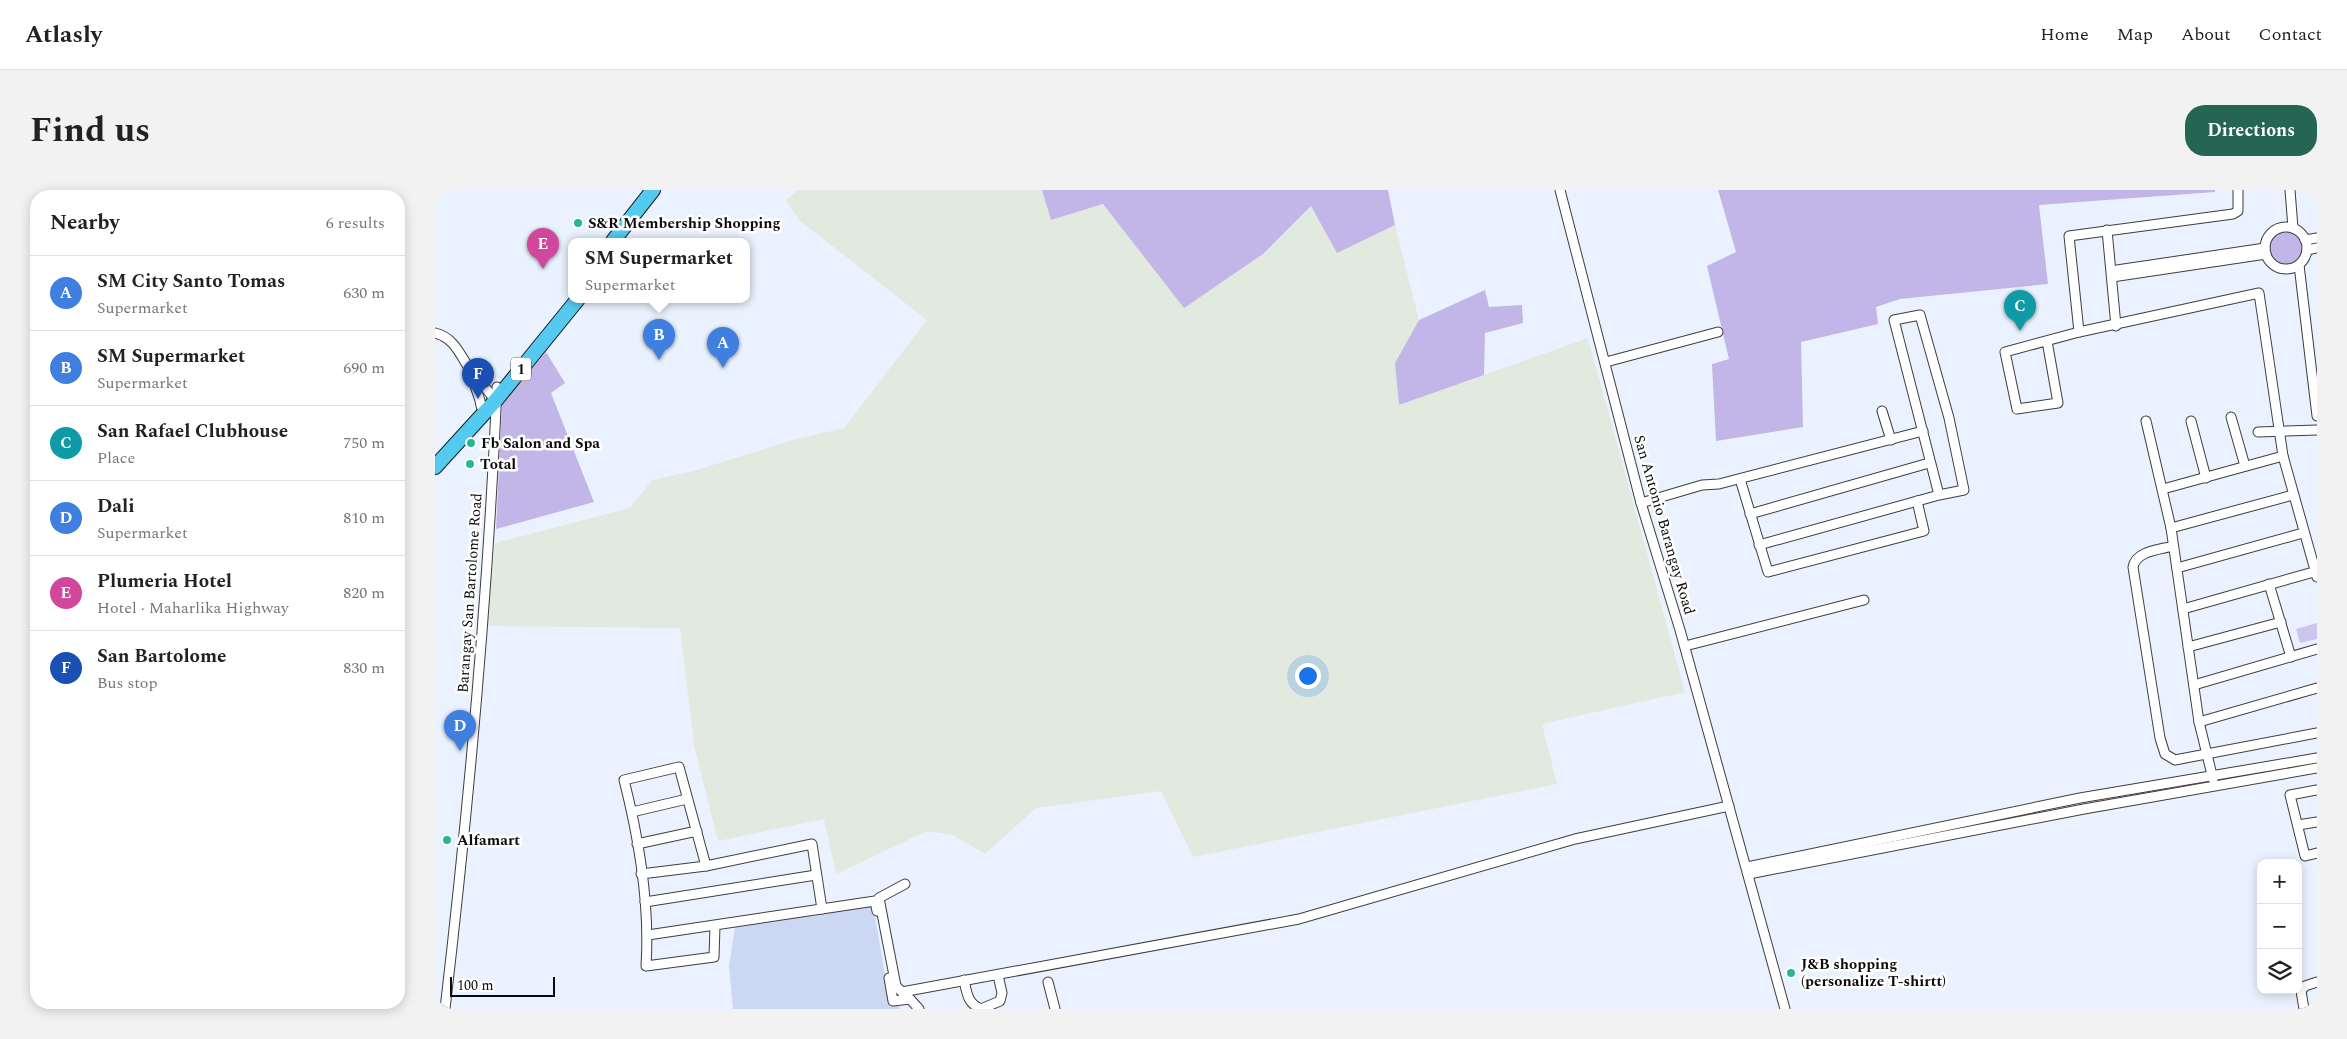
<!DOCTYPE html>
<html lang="en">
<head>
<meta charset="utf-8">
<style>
  body { margin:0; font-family:Spectral,serif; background:#f2f2f2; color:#222 }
  .controls { position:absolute; right:15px; bottom:15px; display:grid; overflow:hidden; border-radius:10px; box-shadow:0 2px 12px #0003 }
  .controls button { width:45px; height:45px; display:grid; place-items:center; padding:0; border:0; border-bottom:1px solid #e0e0e0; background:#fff; color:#222; font:25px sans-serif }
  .scale { position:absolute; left:15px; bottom:12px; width:105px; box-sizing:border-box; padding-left:5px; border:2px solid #0b0b0b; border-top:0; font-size:14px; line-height:18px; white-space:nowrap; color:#0b0b0b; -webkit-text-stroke:4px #fff; paint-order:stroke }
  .you { position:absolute; left:872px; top:485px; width:18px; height:18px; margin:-12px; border:4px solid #fff; border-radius:50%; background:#1a73e8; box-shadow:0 0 0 8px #1a73e833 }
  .badge { display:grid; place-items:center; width:32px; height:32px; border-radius:50%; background:#246554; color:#fff; font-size:16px; font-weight:700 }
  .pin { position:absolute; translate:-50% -41px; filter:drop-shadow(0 1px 2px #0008) }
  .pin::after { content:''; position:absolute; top:26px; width:18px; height:15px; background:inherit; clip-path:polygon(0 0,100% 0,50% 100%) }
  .popup { position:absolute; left:133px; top:48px; width:182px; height:65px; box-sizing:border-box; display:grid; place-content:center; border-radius:10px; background:#fff; filter:drop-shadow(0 1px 4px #0005); font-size:16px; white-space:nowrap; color:#767676 }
  .popup b { font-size:19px; color:#222 }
  .popup::after { content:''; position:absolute; left:50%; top:100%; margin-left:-10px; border:10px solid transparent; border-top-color:#fff }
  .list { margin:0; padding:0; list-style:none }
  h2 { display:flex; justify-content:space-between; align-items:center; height:65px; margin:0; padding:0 20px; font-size:21px }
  h2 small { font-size:16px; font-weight:400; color:#767676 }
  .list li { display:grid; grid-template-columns:32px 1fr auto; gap:15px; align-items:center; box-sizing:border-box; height:75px; padding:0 20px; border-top:1px solid #e0e0e0 }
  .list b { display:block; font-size:19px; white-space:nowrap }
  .list p { margin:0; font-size:16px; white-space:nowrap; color:#767676 }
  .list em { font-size:16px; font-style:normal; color:#767676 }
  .icon { flex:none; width:28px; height:28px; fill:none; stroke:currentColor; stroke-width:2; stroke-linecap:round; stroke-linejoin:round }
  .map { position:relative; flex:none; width:1882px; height:819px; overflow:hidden; border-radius:20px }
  header { display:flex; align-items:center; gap:30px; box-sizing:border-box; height:70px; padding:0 25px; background:#fff; border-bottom:1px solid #e0e0e0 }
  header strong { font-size:24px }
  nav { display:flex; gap:28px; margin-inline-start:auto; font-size:18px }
  .intro { display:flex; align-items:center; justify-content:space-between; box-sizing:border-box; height:120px; padding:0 30px }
  h1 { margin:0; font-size:35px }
  .button { padding:12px 22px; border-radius:20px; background:#246554; color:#fff; font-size:18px; font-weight:700 }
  main { display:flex; gap:30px; padding:0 30px }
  aside { flex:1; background:#fff; border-radius:20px; box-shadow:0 2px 12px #0003 }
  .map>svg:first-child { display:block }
  .industrial { fill:#e2eadf }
  .farmland { fill:#cbd7f3 }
  .green { fill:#c2b5e7 }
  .pitch { fill:#ccc6ee }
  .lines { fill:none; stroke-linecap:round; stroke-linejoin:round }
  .minor-casing { stroke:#3e3e3e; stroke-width:11 }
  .highway-casing { stroke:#1c1c1c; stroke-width:16 }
  .minor { stroke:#fff; stroke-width:9 }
  .highway { stroke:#55caf1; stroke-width:14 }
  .poi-dot { fill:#27b691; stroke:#fff; stroke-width:2 }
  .labels { text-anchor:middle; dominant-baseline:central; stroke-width:5; stroke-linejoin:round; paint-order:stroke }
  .shield { fill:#fff; stroke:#545454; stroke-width:1 }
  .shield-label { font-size:14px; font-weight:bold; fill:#0b0b0b }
  .poi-label { font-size:15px; font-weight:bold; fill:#0b0b0b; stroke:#fff; text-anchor:start }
  .street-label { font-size:15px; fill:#0b0b0b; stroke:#fff }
</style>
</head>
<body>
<header>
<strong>Atlasly</strong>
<nav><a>Home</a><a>Map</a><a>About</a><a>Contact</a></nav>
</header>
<div class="intro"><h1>Find us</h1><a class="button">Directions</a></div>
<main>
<aside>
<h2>Nearby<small>6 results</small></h2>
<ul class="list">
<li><span class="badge" style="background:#3f7fe0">A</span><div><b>SM City Santo Tomas</b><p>Supermarket</p></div><em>630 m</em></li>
<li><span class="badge" style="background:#3f7fe0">B</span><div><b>SM Supermarket</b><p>Supermarket</p></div><em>690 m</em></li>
<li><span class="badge" style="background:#0f9aa8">C</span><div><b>San Rafael Clubhouse</b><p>Place</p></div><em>750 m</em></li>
<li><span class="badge" style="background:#3f7fe0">D</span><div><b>Dali</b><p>Supermarket</p></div><em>810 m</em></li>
<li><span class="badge" style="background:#d1479c">E</span><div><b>Plumeria Hotel</b><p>Hotel · Maharlika Highway</p></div><em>820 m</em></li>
<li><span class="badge" style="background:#1a4fb4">F</span><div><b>San Bartolome</b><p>Bus stop</p></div><em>830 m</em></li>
</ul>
</aside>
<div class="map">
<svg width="1882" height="819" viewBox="0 0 1882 819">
  <rect width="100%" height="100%" fill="#e9f2fe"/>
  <polygon class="industrial" points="363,0 607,0 616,30 668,14 749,117 828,64 876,16 902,62 960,35 984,130 960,173 964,215 1153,148 1250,502 1107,534 1122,594 758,667 726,601 601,618 550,664 518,645 492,641 401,684 389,629 283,651 259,555 245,438 52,436 60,353 195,318 217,290 258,281 362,249 409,238 492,130 364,30 351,10"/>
  <polygon class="farmland" points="438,715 455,814 463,813 465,819 298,819 294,776 300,737"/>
  <g class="green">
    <polygon points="607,0 953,0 960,35 902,63 876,16 828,64 749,118 668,14 616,30"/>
    <polygon points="1283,0 1780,0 1780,2 1604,15 1613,94 1465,109 1441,117 1443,134 1366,152 1368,237 1281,251 1277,174 1294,169 1272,76 1301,62"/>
    <circle cx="1851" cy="59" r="17"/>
    <polygon points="1050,100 1054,117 1087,115 1088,133 1050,143 1049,185 964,215 960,173 984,130"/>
    <polygon points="111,162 130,193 116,203 159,312 61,339 67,214"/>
  </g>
  <polygon class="pitch" points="1882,433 1882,449 1865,453 1861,439"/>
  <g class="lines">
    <g class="minor-casing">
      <g id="minor">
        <polyline points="1125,0 1206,313 1245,440 1350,819"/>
        <polyline points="1855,0 1858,38"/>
        <circle cx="1851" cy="58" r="21"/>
        <polyline points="1672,40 1681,136"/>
        <polyline points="1870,50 1882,48"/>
        <polyline points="1872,60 1882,58"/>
        <polyline points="1864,75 1882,226"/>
        <polyline points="1682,80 1830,58"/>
        <polyline points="1677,87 1831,64"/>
        <polyline points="1644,142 1634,46 1798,24 1803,21 1803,0"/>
        <path d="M0 143C21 148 26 168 38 184 43 191 51 197 56 205"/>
        <polyline points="1612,151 1623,213 1582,219 1570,162 1644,142 1824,103 1848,266 1882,387"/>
        <polyline points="1171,172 1283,142"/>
        <path d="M39 185C37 195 45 205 46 216"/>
        <polyline points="1447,221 1456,250"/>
        <polyline points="1796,227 1810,276"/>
        <polyline points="1711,231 1736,338 1764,532 1778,589"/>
        <polyline points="1756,231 1771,288"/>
        <polyline points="1823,242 1882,240"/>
        <polyline points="1305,289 1333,382 1489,341 1482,311"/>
        <polyline points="1728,299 1848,266"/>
        <polyline points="1206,313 1267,295 1284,294 1488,241"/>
        <polyline points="1315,324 1494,273"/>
        <polyline points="1736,338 1858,305"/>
        <polyline points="1324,355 1504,305 1529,300 1514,228 1485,125 1459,130 1504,305"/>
        <path d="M1738 356C1724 360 1701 361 1698 377L1725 548 1730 564 1740 570 1882 543"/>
        <polyline points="1742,378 1868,343"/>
        <polyline points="1834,394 1856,467"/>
        <polyline points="1748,419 1882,381"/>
        <polyline points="1250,456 1429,410"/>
        <polyline points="1753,457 1846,432"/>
        <polyline points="1759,495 1882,459"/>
        <polyline points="1764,532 1882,498"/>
        <polyline points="1882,600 1855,605 1870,666 1882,663"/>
        <polyline points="197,622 252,609"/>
        <polyline points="1863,635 1882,632"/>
        <polyline points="202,654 262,641"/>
        <path d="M271 676 244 577 189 590C204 649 215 715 211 776L279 767 280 736"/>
        <polyline points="1312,677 1645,608 1882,568"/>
        <polyline points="206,684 271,676 377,654 387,719"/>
        <polyline points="1314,684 1649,619 1882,578"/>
        <polyline points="470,694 444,708 461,796 467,802 864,729 1140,649 1294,616"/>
        <polyline points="210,712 381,685"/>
        <polyline points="213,745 440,711 442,721"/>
        <polyline points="454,788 458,811 475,809 484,819"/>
        <path d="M529 790C532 803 532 813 546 819L565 811 567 803 563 785"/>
        <polyline points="613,792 620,819"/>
        <path d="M10 819C34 613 53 405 62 197"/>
        <polyline points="1869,819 1866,801 1870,796 1882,792"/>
      </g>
    </g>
    <g class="highway-casing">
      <g id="highway">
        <polyline points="178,51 218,0"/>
        <polyline points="0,277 61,210 143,109"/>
      </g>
    </g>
    <use href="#minor" class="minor"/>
    <use href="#highway" class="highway"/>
  </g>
  <g class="poi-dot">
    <circle cx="143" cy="33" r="5"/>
    <circle cx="36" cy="253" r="5"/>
    <circle cx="35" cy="274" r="5"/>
    <circle cx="12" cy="650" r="5"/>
    <circle cx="1356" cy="783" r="5"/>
  </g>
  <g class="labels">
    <rect class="shield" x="76" y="167.5" width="20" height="23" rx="4"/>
    <g class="shield-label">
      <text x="86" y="179">1</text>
    </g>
    <g class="poi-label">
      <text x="153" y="33">S&amp;R Membership Shopping</text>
      <text x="46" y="253">Fb Salon and Spa</text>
      <text x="45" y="274">Total</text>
      <text x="22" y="650">Alfamart</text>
      <text x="1366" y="774">J&amp;B shopping<tspan x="1366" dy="17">(personalize T-shirtt)</tspan></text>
    </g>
    <g class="street-label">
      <text transform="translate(1229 335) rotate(74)">San Antonio Barangay Road</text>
      <text transform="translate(35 403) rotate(-86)">Barangay San Bartolome Road</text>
    </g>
  </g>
</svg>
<div class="controls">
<button>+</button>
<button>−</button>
<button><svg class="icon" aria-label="layers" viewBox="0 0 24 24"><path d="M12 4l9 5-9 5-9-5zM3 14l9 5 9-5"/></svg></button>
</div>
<div class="scale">100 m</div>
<div class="you"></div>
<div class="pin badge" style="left:288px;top:178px;background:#3f7fe0">A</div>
<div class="pin badge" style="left:224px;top:170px;background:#3f7fe0">B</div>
<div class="popup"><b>SM Supermarket</b>Supermarket</div>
<div class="pin badge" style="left:1585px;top:141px;background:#0f9aa8">C</div>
<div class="pin badge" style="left:25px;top:561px;background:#3f7fe0">D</div>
<div class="pin badge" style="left:108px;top:79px;background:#d1479c">E</div>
<div class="pin badge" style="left:43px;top:209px;background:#1a4fb4">F</div>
</div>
</main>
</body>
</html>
